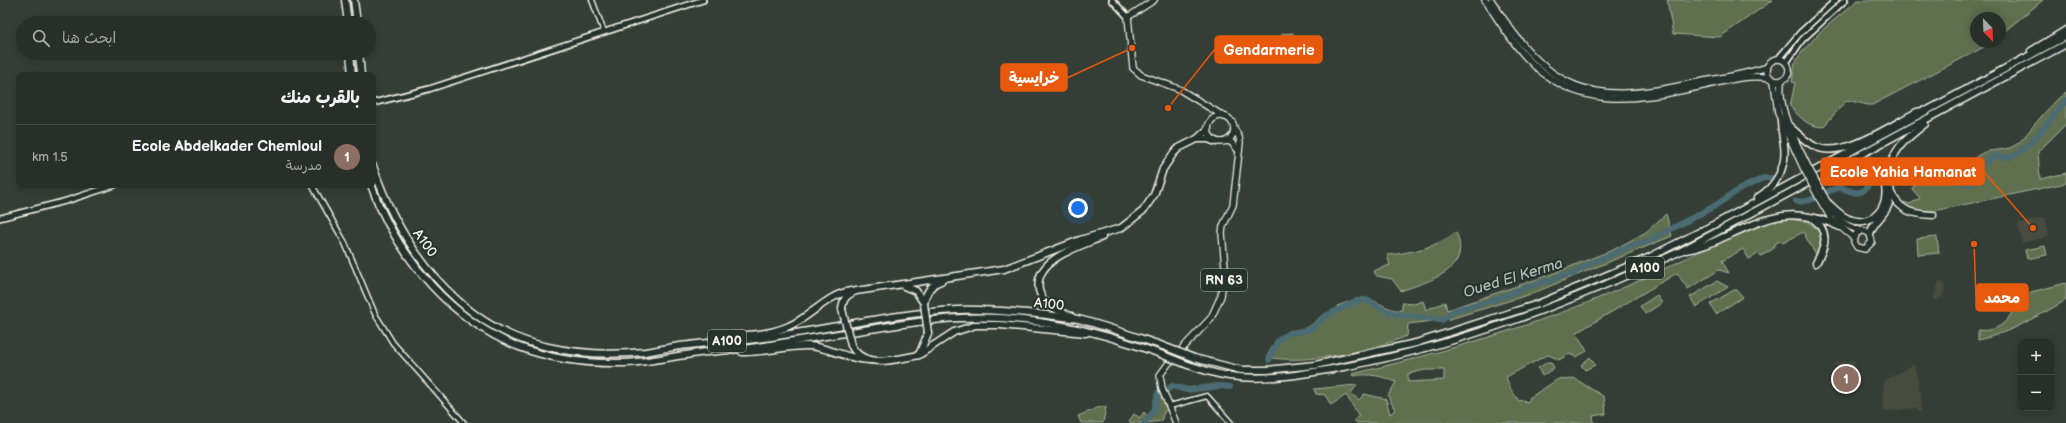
<!DOCTYPE html>
<html lang="ar">
<head>
<meta charset="utf-8">
<style>
  body { margin:0; font-family:"Balsamiq Sans","Playpen Sans Arabic",sans-serif; background:#343a34; color:#f1f3f6; direction:rtl }
  .controls { position:absolute; right:12px; bottom:12px; display:grid; overflow:hidden; border-radius:8px; box-shadow:0 2px 10px #0003 }
  .controls button { width:36px; height:36px; display:grid; place-items:center; padding:0; border:0; border-bottom:1px solid #444a45; background:#282e28; color:#f1f3f6; font:20px sans-serif }
  .compass { position:absolute; left:1970px; top:12px; width:36px; height:36px; border-radius:50%; background:#282e28; box-shadow:0 2px 10px #0003; rotate:157deg }
  .you { position:absolute; left:1078px; top:208px; width:14px; height:14px; margin:-10px; border:3px solid #fff; border-radius:50%; background:#1a73e8; box-shadow:0 0 0 6px #1a73e833 }
  .badge { display:grid; place-items:center; width:26px; height:26px; border-radius:50%; background:#ffd166; color:#fff; font-size:13px; font-weight:700 }
  .pin { position:absolute; translate:-50% -50%; border:2px solid #fff; box-shadow:0 1px 4px #0006 }
  .list { margin:0; padding:0; list-style:none }
  h2 { display:flex; justify-content:space-between; align-items:center; height:52px; margin:0; padding:0 16px; font-size:17px }
  h2 small { font-size:13px; font-weight:400; color:#a5a8a8 }
  .list li { display:grid; grid-template-columns:26px 1fr auto; gap:12px; align-items:center; box-sizing:border-box; height:64px; padding:0 16px; border-top:1px solid #444a45 }
  .list b { display:block; font-size:15px; white-space:nowrap }
  .list p { margin:0; font-size:13px; white-space:nowrap; color:#a5a8a8 }
  .list em { font-size:13px; font-style:normal; color:#a5a8a8 }
  .icon { flex:none; width:22px; height:22px; fill:none; stroke:currentColor; stroke-width:2; stroke-linecap:round; stroke-linejoin:round }
  .map { position:relative; flex:none; width:2066px; height:423px; overflow:hidden; direction:ltr }
  .search { position:absolute; background:#282e28; box-shadow:0 2px 10px #0003; left:16px; top:16px; width:360px; height:44px; display:flex; align-items:center; gap:10px; box-sizing:border-box; padding:0 14px; border-radius:22px; color:#a5a8a8; font-size:15px }
  .panel { position:absolute; background:#282e28; box-shadow:0 2px 10px #0003; left:16px; top:72px; width:360px; height:116px; border-radius:8px; direction:rtl }
  .map>svg:first-child { display:block }
  .built { fill:#474b40 }
  .green { fill:#606f50; stroke:#aab09c; fill-rule:evenodd }
  .lines { fill:none; stroke-linecap:round; stroke-linejoin:round }
  .river { stroke:#4c6c73; stroke-width:6 }
  .tertiary-casing { stroke:#f4f1e8; stroke-width:7 }
  .secondary-casing { stroke:#f4f1e8; stroke-width:8 }
  .primary-casing { stroke:#f4f1e8; stroke-width:8 }
  .trunk-casing { stroke:#f4f1e8; stroke-width:8 }
  .motorway-casing { stroke:#f4f1e8; stroke-width:9 }
  .tertiary { stroke:#26332d; stroke-width:4 }
  .secondary { stroke:#26332d; stroke-width:4.5 }
  .primary { stroke:#26332d; stroke-width:5.5 }
  .trunk { stroke:#26332d; stroke-width:5.5 }
  .motorway { stroke:#26332d; stroke-width:6 }
  .trunk-bridge-casing { stroke:#f4f1e8; stroke-width:8; stroke-linecap:butt }
  .motorway-bridge-casing { stroke:#f4f1e8; stroke-width:9; stroke-linecap:butt }
  .trunk-bridge { stroke:#26332d; stroke-width:5.5 }
  .motorway-bridge { stroke:#26332d; stroke-width:6 }
  .labels { text-anchor:middle; dominant-baseline:central; stroke-width:4; stroke-linejoin:round; paint-order:stroke }
  .shield { fill:#26332d; stroke:#b6b8b0; stroke-width:1 }
  .shield-label { font-size:13px; font-weight:bold; fill:#f4f1e8 }
  .street-label { font-size:14px; fill:#f4f1e8; stroke:#26332d }
  .water-label { font-size:15px; font-style:italic; fill:#b1bcb9; stroke:#26332d }
  .leader { fill:none; stroke:#e8590c; stroke-width:1.5 }
  .callout-dot { fill:#e8590c; stroke:#26332d; stroke-width:1.5 }
  .callout { fill:#e8590c; stroke:#e8590c; stroke-width:1.5 }
  .callout-label { font-size:15px; text-anchor:middle; font-weight:bold; fill:#fff }
</style>
</head>
<body>
<div class="map">
<svg width="2066" height="423" viewBox="0 0 2066 423">
  <rect width="100%" height="100%" fill="#353e36"/>
  <filter id="ink" filterUnits="userSpaceOnUse"><feTurbulence type="fractalNoise" baseFrequency=".025" numOctaves="2"/><feDisplacementMap in="SourceGraphic" scale="8" xChannelSelector="R" yChannelSelector="G"/><feConvolveMatrix kernelMatrix="1 2 1 2 8 2 1 2 1" color-interpolation-filters="sRGB"/></filter>
  <g filter="url(#ink)">
    <g class="built">
      <polygon points="2045,217 2049,236 2022,243 2018,224"/>
      <polygon points="1939,281 1944,283 1943,286 1945,287 1942,298 1939,297 1938,301 1933,299"/>
      <polygon points="1854,360 1856,370 1852,371 1855,387 1841,390 1835,363"/>
      <polygon points="1914,364 1921,396 1921,411 1918,412 1915,408 1891,411 1884,410 1883,381"/>
    </g>
    <g class="green">
      <polygon points="1667,0 1773,0 1720,37 1673,34"/>
      <path d="M1858 0H2043L2000 35V18H1976V42H1990L1986 46 1872 105H1868L1847 100 1823 127C1808 127 1799 117 1790 106L1795 83 1792 82 1795 63 1802 52 1821 31Z"/>
      <polygon points="1293,33 1295,56 1284,57 1282,34"/>
      <path d="M2066 92V124L2038 152 2040 179 2066 173V183L1925 213 1904 206V202L1910 204 1920 198 1912 189 1915 184 1910 182 1915 170C1930 175 1952 181 1967 172 1980 140 1999 157 2017 144 2022 141 2026 134 2030 130 2038 120 2056 99 2066 92Z"/>
      <path d="M1666 214 1672 236 1531 294 1450 319 1408 324 1407 336C1372 351 1303 365 1267 357 1273 344 1280 333 1295 330 1299 329 1304 329 1308 327 1321 319 1318 314 1337 310V306C1346 303 1355 298 1364 298 1377 299 1388 312 1402 310V303L1414 304 1423 301 1426 310 1445 302 1447 310 1549 275 1615 249 1646 232Z"/>
      <path d="M1783 218 1808 222 1823 234 1824 244 1817 257 1803 232 1783 243 1780 241 1776 243 1773 249 1761 256 1758 254 1749 259 1743 249 1722 261 1729 273 1719 270 1688 289 1677 273 1576 333 1587 351 1576 357 1569 354 1559 360 1549 355 1545 356 1506 377 1511 390 1519 401 1524 400 1526 402 1530 400 1529 398 1560 378 1567 380 1574 378 1604 397 1606 414 1593 416 1594 423H1357L1354 420 1359 416 1346 395 1331 405 1325 395 1316 394 1314 389 1357 385 1351 393 1359 400 1364 394 1386 399 1390 414 1395 410 1388 396 1396 382C1381 376 1370 373 1353 376L1352 374C1433 355 1513 332 1589 302 1616 291 1644 279 1670 266 1708 248 1741 227 1783 218ZM1425 370H1444V380L1408 382V374Z"/>
      <path d="M1456 232C1473 271 1428 281 1401 291L1392 279 1377 276 1373 271 1390 265 1387 255C1410 253 1438 247 1456 232Z"/>
      <polygon points="1937,237 1939,253 1918,255 1917,239"/>
      <polygon points="2045,246 2047,255 2027,259 2025,250"/>
      <polygon points="1717,281 1728,287 1696,307 1690,297"/>
      <path d="M2066 283V300L2063 302C2035 318 2010 333 1978 340V330C1999 333 2012 319 2017 299L2027 293Z"/>
      <polygon points="1734,290 1737,290 1743,297 1716,314 1710,304"/>
      <polygon points="1657,295 1662,303 1645,314 1640,306"/>
      <polygon points="1590,357 1595,365 1585,370 1581,365"/>
      <polygon points="1548,362 1551,362 1554,368 1542,376 1538,368"/>
      <polygon points="1161,393 1169,409 1164,412 1161,421 1146,423 1157,408 1157,400"/>
      <polygon points="1100,407 1106,407 1103,423 1081,423 1078,416"/>
      <polygon points="1144,412 1148,417 1142,423 1131,423 1129,421 1134,414 1140,418"/>
    </g>
    <g class="lines">
      <g class="river">
        <path d="M1796 201C1809 203 1814 198 1824 193 1829 191 1835 189 1840 187 1844 189 1849 191 1853 192 1870 197 1871 171 1883 166L1903 169 1935 180H1949L1970 184 1974 182C1980 166 1980 167 1994 156 1999 156 2003 158 2009 157 2027 154 2054 114 2066 100"/>
        <polyline points="1269,360 1277,342 1281,338 1289,333 1309,330 1326,316 1356,301 1366,300 1387,311 1401,315 1442,320 1455,310 1484,303 1545,281 1551,281 1560,276 1573,274 1593,262 1633,245 1646,242 1713,207 1740,189 1764,178 1773,178"/>
        <polyline points="1144,423 1154,411 1158,393 1166,391 1172,386 1187,390 1219,386 1230,387"/>
      </g>
      <g class="tertiary-casing">
        <g id="tertiary">
          <polyline points="592,0 604,32"/>
          <polyline points="312,185 345,243 375,314 393,343 464,423"/>
          <polyline points="1170,406 1207,396 1231,423"/>
        </g>
      </g>
      <g class="secondary-casing">
        <g id="secondary">
          <polyline points="1112,0 1128,17"/>
          <polyline points="1778,59 1800,33 1836,0"/>
          <polyline points="1786,63 1802,40 1845,0"/>
          <polyline points="373,103 429,89 703,0"/>
          <polyline points="0,218 66,201 115,185"/>
        </g>
      </g>
      <g class="primary-casing">
        <g id="primary">
          <polyline points="1154,0 1128,17 1133,68 1141,75 1179,89 1225,117"/>
          <circle cx="1221" cy="129" r="13"/>
          <polyline points="1227,141 1231,142 1239,151"/>
          <polyline points="1176,423 1162,389 1160,375 1168,364 1211,318 1221,296 1225,267 1222,233 1223,226 1233,205 1240,143 1239,137 1235,130"/>
        </g>
      </g>
      <g class="trunk-casing">
        <g id="trunk">
          <path d="M1485 0C1498 19 1510 40 1526 57 1575 111 1634 101 1698 87 1720 83 1747 73 1770 78"/>
          <path d="M1491 0C1549 92 1588 107 1694 83 1718 78 1744 75 1767 67"/>
          <circle cx="1778" cy="70" r="11"/>
          <polyline points="1774,81 1778,113 1804,169"/>
          <path d="M1781 81C1778 113 1795 139 1808 167"/>
          <path d="M1824 196C1831 211 1839 224 1856 229 1861 231 1866 230 1870 234L1872 242 1865 249 1857 247 1854 242 1856 234 1861 231"/>
          <polyline points="1819,198 1832,220 1854,238"/>
        </g>
      </g>
      <g class="motorway-casing">
        <g id="motorway">
          <polyline points="345,0 348,23"/>
          <polyline points="354,0 357,23"/>
          <polyline points="2031,51 2066,30"/>
          <polyline points="350,53 352,75"/>
          <polyline points="359,53 361,75"/>
          <path d="M1787 124C1796 132 1805 142 1816 147 1844 159 1891 125 1917 112L1928 110"/>
          <polyline points="1197,139 1208,129"/>
          <path d="M373 166C400 247 460 329 548 347 579 354 613 355 645 352 660 350 674 346 689 345 711 342 733 342 756 339 823 331 890 313 958 310 988 309 1017 312 1047 315 1058 317 1071 317 1082 320 1109 327 1136 337 1163 346"/>
          <path d="M371 185C384 222 406 257 432 286 486 344 547 365 625 363 650 362 674 356 699 353 721 350 743 350 764 346 811 338 857 331 903 324 922 322 941 318 960 318 1031 315 1092 329 1158 353"/>
          <path d="M1891 193C1901 212 1913 214 1933 215"/>
          <path d="M1757 198C1776 187 1787 167 1784 145 1783 137 1781 129 1781 120"/>
          <path d="M1827 202C1834 208 1842 218 1852 220 1888 230 1901 171 1861 167 1853 166 1844 169 1836 171"/>
          <path d="M1812 218C1830 231 1826 246 1816 263"/>
          <path d="M1870 234C1873 221 1886 215 1889 203 1892 194 1890 184 1890 175 1890 150 1907 138 1925 124"/>
          <path d="M1686 250C1700 248 1712 243 1724 237 1768 217 1793 205 1840 227"/>
          <polyline points="904,286 916,291 923,302"/>
          <path d="M924 304C925 294 931 284 941 281"/>
          <path d="M842 309C843 298 847 295 856 291L1004 269 1080 240 1121 228 1143 211 1154 195 1163 169 1173 154 1179 148 1197 139H1208L1216 142"/>
          <path d="M1071 316C1057 310 1043 306 1039 290 1033 259 1081 246 1102 237"/>
          <path d="M713 338C738 334 765 337 789 326 811 317 826 295 851 291"/>
          <path d="M851 345C863 370 897 359 919 355L928 333"/>
          <path d="M742 352C765 353 787 345 810 346 831 348 849 360 870 360"/>
          <polyline points="919,355 954,332 976,325 1000,325 1086,333"/>
          <polyline points="1194,358 1241,370 1267,370 1315,365 1416,343 1538,304 1648,258 1721,221 2066,36"/>
          <path d="M1188 365C1201 369 1214 374 1229 376 1267 381 1305 374 1343 367 1461 345 1574 301 1683 250L2066 44"/>
        </g>
      </g>
      <use href="#tertiary" class="tertiary"/>
      <use href="#secondary" class="secondary"/>
      <use href="#primary" class="primary"/>
      <use href="#trunk" class="trunk"/>
      <use href="#motorway" class="motorway"/>
      <g class="trunk-bridge-casing">
        <g id="trunk-bridge">
          <polyline points="1808,167 1824,196"/>
          <polyline points="1804,169 1819,198"/>
        </g>
      </g>
      <g class="motorway-bridge-casing">
        <g id="motorway-bridge">
          <polyline points="924,304 928,333"/>
          <polyline points="842,309 851,345"/>
          <polyline points="1163,346 1194,358"/>
          <polyline points="1158,353 1188,365"/>
        </g>
      </g>
      <use href="#trunk-bridge" class="trunk-bridge"/>
      <use href="#motorway-bridge" class="motorway-bridge"/>
    </g>
  </g>
  <g class="labels">
    <g class="shield">
      <rect x="1626" y="257" width="38" height="22" rx="3"/>
      <rect x="1201" y="269" width="46" height="22" rx="3"/>
      <rect x="708" y="330" width="38" height="22" rx="3"/>
    </g>
    <g class="shield-label">
      <text x="1645" y="268">A100</text>
      <text x="1224" y="280">RN 63</text>
      <text x="727" y="341">A100</text>
    </g>
    <g class="street-label">
      <text transform="translate(425 243) rotate(54)">A100</text>
      <text transform="translate(1049 304) rotate(6)">A100</text>
    </g>
    <g class="water-label">
      <text transform="translate(1513 278) rotate(-17)">Oued El Kerma</text>
    </g>
  </g>
  <path class="leader" d="M1168 108L1215 49M1132 48L1067 78M2033 228L1984 172M1974 244L1976 297"/>
  <g class="callout-dot">
    <circle cx="1168" cy="108" r="4"/>
    <circle cx="1132" cy="48" r="4"/>
    <circle cx="2033" cy="228" r="4"/>
    <circle cx="1974" cy="244" r="4"/>
  </g>
  <g class="callout">
    <rect x="1215" y="36" width="107" height="27" rx="4"/>
    <rect x="1001" y="64" width="66" height="27" rx="4"/>
    <rect x="1821" y="158" width="163" height="27" rx="4"/>
    <rect x="1976" y="284" width="52" height="27" rx="4"/>
  </g>
  <g class="callout-label">
    <text x="1269" y="55">Gendarmerie</text>
    <text x="1034" y="83">خرايسية</text>
    <text x="1903" y="177">Ecole Yahia Hamanat</text>
    <text x="2002" y="303">محمد</text>
  </g>
</svg>
<div class="controls">
<button>+</button>
<button>−</button>
</div>
<svg class="compass" viewBox="-18 -18 36 36"><path d="M0-13l5 13h-10z" fill="#e53935"/><path d="M0 13l5-13h-10z" fill="#a5a8a8"/></svg>
<div class="you"></div>
<div class="pin badge" style="left:1846px;top:379px;background:#8d6e63">1</div>
<div class="search"><svg class="icon" aria-label="search" viewBox="0 0 24 24"><circle cx="10" cy="10" r="6"/><path d="M15 15l6 6"/></svg>ابحث هنا</div>
<section class="panel">
<h2>بالقرب منك<small></small></h2>
<ul class="list">
<li><span class="badge" style="background:#8d6e63">1</span><div><b>Ecole Abdelkader Chemloul</b><p>مدرسة</p></div><em>1.5 km</em></li>
</ul>
</section>
</div>
</body>
</html>
